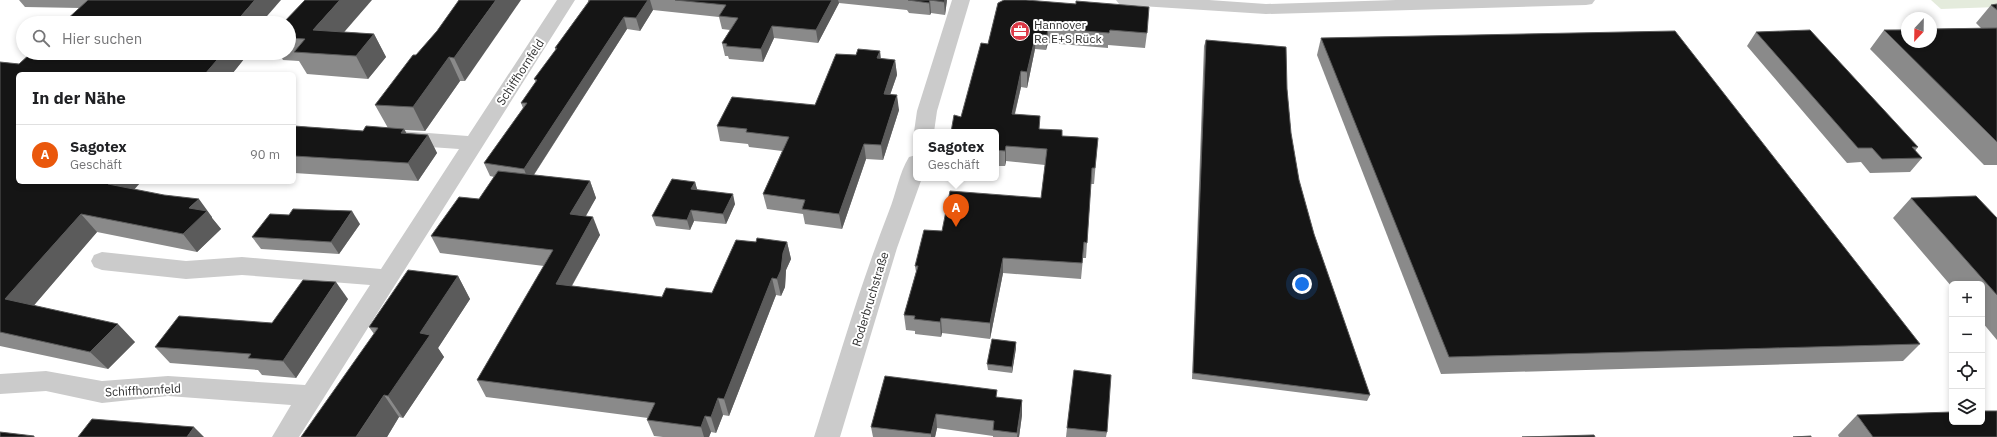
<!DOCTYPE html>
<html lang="de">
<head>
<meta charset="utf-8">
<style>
  body { margin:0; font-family:"IBM Plex Sans",sans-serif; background:#f2f2f2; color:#202124 }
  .controls { position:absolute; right:12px; bottom:12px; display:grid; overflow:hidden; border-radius:6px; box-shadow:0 2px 6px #0003 }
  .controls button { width:36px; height:36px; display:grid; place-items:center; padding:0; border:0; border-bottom:1px solid #e0e0e0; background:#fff; color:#202124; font:20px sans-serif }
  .compass { position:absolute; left:1901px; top:12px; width:36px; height:36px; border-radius:50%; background:#fff; box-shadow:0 2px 6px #0003; rotate:202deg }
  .you { position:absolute; left:1302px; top:284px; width:14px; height:14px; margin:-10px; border:3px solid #fff; border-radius:50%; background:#1a73e8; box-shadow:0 0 0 6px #1a73e833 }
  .badge { display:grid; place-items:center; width:26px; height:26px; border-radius:50%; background:#ea580c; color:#fff; font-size:13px; font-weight:700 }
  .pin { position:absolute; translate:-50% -33px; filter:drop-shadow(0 1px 2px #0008) }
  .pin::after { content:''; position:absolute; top:21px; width:14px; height:12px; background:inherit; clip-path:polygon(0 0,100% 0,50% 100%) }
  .popup { position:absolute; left:913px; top:129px; width:86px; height:52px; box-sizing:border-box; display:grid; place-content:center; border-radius:6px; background:#fff; filter:drop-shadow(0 1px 3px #0005); font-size:13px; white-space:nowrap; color:#757577 }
  .popup b { font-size:15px; color:#202124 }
  .popup::after { content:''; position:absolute; left:50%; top:100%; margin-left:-8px; border:8px solid transparent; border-top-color:#fff }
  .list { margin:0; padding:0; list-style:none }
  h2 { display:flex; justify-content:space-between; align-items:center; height:52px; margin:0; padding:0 16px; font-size:17px }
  h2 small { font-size:13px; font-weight:400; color:#757577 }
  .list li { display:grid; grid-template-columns:26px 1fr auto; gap:12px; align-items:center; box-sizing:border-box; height:60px; padding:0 16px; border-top:1px solid #e0e0e0 }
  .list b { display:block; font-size:15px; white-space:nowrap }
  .list p { margin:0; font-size:13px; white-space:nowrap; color:#757577 }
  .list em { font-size:13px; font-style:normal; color:#757577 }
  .icon { flex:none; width:22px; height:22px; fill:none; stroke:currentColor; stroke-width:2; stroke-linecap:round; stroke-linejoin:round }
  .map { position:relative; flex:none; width:1997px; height:437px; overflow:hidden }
  .search { position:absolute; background:#fff; box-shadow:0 2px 6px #0003; left:16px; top:16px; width:280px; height:44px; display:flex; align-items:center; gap:10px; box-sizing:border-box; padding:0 14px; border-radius:22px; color:#757577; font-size:15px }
  .panel { position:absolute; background:#fff; box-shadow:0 2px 6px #0003; left:16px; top:72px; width:280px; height:112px; border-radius:6px }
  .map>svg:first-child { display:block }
  .green { fill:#e4ebdc }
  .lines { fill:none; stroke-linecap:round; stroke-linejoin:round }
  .minor { fill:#cbcbcb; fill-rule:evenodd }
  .tertiary { fill:#cbcbcb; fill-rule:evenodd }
  .wall { fill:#8a8a8a }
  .shaded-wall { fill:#5b5b5b }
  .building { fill:#151515; stroke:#5b5b5b }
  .labels { text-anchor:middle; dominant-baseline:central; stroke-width:4; stroke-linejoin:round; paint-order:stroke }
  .poi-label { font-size:12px; fill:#2e2e2e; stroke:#fff; text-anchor:start }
  .street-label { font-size:12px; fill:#2e2e2e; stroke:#fff }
</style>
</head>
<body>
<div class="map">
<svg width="1997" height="437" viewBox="0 0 1997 437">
  <rect width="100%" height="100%" fill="#fff"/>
  <polygon class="green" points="1931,0 1997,0 1997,7 1941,9"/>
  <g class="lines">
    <g class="minor">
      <polygon points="557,0 575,0 299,437 272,437 291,405 168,396 102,403 46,391 0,394 0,374 46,371 102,381 168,376 305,385 370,285 242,275 186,279 102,270 94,267 91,261 94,255 102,252 186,261 242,257 381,269 459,149 401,145 394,143 391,138 394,133 401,131 468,136"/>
      <polygon points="1116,0 1209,0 1266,4 1396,0 1595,0 1592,4 1586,5 1266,14 1125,5 1119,4"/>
    </g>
    <g class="tertiary">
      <polygon points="952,0 970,0 937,111 934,132 916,132 916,135 914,132 917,111"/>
      <path d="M916 155V178H922L897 248 840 437H814C838 362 860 285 889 211 896 194 899 173 909 157Z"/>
    </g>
  </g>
  <g class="wall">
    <polygon points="19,0 281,0 80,8 25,7"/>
    <polygon points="459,0 465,81 460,81 425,131 405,130 406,133 428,135 437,153 418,181 294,173 294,126 363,131 388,128 375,105 437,31"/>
    <polygon points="588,0 947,0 945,15 931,13 930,15 909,13 907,10 839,3 818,43 774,38 763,62 729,59 728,56 725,56 722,43 730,30 722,29 719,17 653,10 640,31 627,29 534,175 590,181 596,198 585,216 600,235 572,286 662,297 712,293 756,242 787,242 791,259 786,270 785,287 781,296 776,295 729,416 723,415 716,433 711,432 709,437 663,437 654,436 647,420 648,418 486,397 477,380 544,266 440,253 431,236 479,199 494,177 490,176 484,163 523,108 521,103 536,82 534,79 556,50 555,48 588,2"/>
    <polygon points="998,3 1147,33 1145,48 1108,45 1108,48 1048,43 1046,50 1035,49 1027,88 1021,87 1015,114 1040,129 1062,136 1098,138 1094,184 1091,184 1086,258 1083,258 1081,279 1003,273 990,339 942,333 941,337 915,334 915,331 906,330 904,315 916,272 915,266 942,231 1041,198 1045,165 1006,161 1005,166 996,166 996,132 961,117 988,44"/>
    <polygon points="1997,4 1997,165 1984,165 1870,49 1884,30 1981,28 1976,23 1991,5"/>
    <polygon points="289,23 344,32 374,34 386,57 368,79 307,74 299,61 283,60 279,53 289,53"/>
    <polygon points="1756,32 1918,147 1915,151 1922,158 1910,172 1870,173 1861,162 1847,163 1747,46"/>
    <polygon points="1321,38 1920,344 1903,361 1441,374 1317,55"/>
    <polygon points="1206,40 1287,89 1291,133 1299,180 1314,234 1370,395 1367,401 1192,379 1204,46"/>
    <polygon points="880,51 881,59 895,60 897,75 890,95 899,110 883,160 866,159 842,229 805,224 803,214 767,209 763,194 782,151 749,147 748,144 720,141 717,126 815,105 856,55"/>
    <polygon points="248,54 232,74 18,74 135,189 212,217 212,218 221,229 197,252 97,232 34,305 135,342 108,369 0,346 0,62 19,64"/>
    <polygon points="695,182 697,190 735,204 726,224 694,221 690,230 656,226 652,216"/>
    <polygon points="1911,198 1997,218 1997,340 1982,322 1982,284 1952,284 1952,287 1893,218"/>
    <polygon points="360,224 339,254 261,249 252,237"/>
    <polygon points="458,276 470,299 438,348 444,357 403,418 399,417 387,437 374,334 369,327"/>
    <polygon points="348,299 296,378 262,375 258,370 170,363 155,347 272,323"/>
    <polygon points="1016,348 1012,373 988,370 987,364"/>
    <polygon points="997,398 1022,400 1022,415 1019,437 993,437 993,436 937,428 935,437 873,437 871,427"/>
    <polygon points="1857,415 1997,437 1839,437 1838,435"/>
    <polygon points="1067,428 1107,432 1106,437 1066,437"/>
  </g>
  <g class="shaded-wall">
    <polygon points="255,0 281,0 261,23 235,23"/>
    <polygon points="340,0 372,0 326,53 313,30"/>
    <polygon points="496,0 521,0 465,81 454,58"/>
    <polygon points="648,0 650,0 653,10 640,31 636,18"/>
    <polygon points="832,0 838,0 839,3 818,43 816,30"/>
    <polygon points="930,0 931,13 930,15 929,3"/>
    <polygon points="945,0 947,0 945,15 944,2"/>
    <polygon points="624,17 627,29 529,182 524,169"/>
    <polygon points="772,26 774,38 763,62 761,49"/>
    <polygon points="1048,28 1048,43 1046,50 1047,35"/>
    <polygon points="374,34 386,57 368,79 356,56"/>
    <polygon points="1036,34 1035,49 1027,88 1027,72"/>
    <polygon points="880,51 881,66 877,58"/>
    <polygon points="223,53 248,53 248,54 232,74 205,74"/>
    <polygon points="449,57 460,81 425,131 413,107"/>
    <polygon points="895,60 897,75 885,109 884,94"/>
    <polygon points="1021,71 1021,87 1011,129 1012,114"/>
    <polygon points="897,95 899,110 883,160 881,145"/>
    <polygon points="404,129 414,147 401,133"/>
    <polygon points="428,135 437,153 418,181 408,163"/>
    <polygon points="864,144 866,159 842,229 839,214"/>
    <polygon points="1006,146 1006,161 1005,166 1005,151"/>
    <polygon points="590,181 596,198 577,232 570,214"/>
    <polygon points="110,182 141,182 123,202 108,184"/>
    <polygon points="695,182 698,192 691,189"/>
    <polygon points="733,194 735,204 726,224 723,214"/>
    <polygon points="199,199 212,217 212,218 221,229 197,252 183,234 189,208"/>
    <polygon points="691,210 694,221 690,230 687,220"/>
    <polygon points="352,211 360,224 339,254 331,242"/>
    <polygon points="81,214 97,232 24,317 5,299"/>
    <polygon points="593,217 600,235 563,301 556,284"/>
    <polygon points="787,242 791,259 786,270 785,287 781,296 777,279 783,253"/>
    <polygon points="1003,258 1003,273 990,339 990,323"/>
    <polygon points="458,276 470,299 438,348 444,357 403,418 388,396 420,333"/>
    <polygon points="772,278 776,295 729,416 724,399"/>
    <polygon points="336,282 348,299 296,378 283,361"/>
    <polygon points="941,318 942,333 941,337 940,322"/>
    <polygon points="118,324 135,342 108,369 90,352"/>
    <polygon points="1016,342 1016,348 1012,373 1012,367"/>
    <polygon points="384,395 399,417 387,437 356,437"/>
    <polygon points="718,398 723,415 716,433 711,417"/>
    <polygon points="1022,400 1022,415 1019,437 1017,437"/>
    <polygon points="936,414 937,428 935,437 931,437 931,434"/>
    <polygon points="705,416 711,432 709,437 704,437 701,427"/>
    <polygon points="194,427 204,437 187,437"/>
  </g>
  <g class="building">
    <polygon points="88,0 255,0 235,23 63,23"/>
    <polygon points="305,0 340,0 313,30 374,34 356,56 294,52 305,39 289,38 289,23 283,23"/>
    <polygon points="459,0 496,0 454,58 449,57 413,107 375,105 413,55 416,55 437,31"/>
    <polygon points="590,0 648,0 636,18 624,17 524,169 484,163 527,103 521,103 537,80 534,79 557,48 555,48"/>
    <polygon points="675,0 832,0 816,30 772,26 761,49 726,46 727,44 722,43 738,18 719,16 726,5"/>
    <polygon points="908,0 945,0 944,2 930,0 929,3"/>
    <polygon points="1004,0 1026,0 1076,4 1076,1 1149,7 1147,33 1110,30 1109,33 1048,28 1047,35 1036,34 1027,72 1021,71 1012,114 1040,116 1039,129 1062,130 1062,136 1098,138 1095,168 1092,168 1087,243 1084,242 1082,263 1003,258 990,323 941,318 940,322 914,319 915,316 904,315 918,266 915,266 924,230 942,231 950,191 1041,198 1047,149 1006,146 1005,151 996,150 996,132 951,132 954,115 961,117 981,43 988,44 998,3"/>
    <polygon points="1997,4 1997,10 1991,5"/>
    <polygon points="1997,28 1997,142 1884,30 1907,30 1907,42 1931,42 1931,29"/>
    <polygon points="1810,30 1918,147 1912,147 1922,158 1882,159 1872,148 1858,148 1756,32"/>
    <polygon points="1675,31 1920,344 1449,357 1321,38"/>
    <polygon points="1206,40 1286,47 1287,89 1291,133 1299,180 1314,234 1370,395 1193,373"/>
    <polygon points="858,49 880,51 877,58 895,60 884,94 897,95 881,145 864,144 839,214 802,209 805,200 763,194 789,137 746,132 747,129 717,126 732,97 815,105 836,54 856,55"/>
    <polygon points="31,53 223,53 205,74 18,74 18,182 110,182 108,184 164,195 199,199 189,208 207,211 183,234 81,214 5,299 118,324 90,352 0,332 0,62 19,64"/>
    <polygon points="294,126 363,131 366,126 404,129 401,133 428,135 408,163 294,156"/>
    <polygon points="498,171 590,181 570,214 593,217 556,284 662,297 666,288 712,293 736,240 756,242 757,238 787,242 783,253 781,270 777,279 772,278 724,399 718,398 711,417 705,416 701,427 647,420 655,403 477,380 553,250 431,236 459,197 479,199"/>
    <polygon points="672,179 695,182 691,189 733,194 723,214 691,210 687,220 652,216"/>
    <polygon points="1976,196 1997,218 1997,295 1911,198"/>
    <polygon points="293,209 352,211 331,242 252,237 270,214 289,215"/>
    <polygon points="408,270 458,276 420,333 430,335 388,396 384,395 356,437 301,437 378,328 369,327"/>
    <polygon points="303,280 336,282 283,361 248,358 251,354 155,347 179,316 272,323"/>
    <polygon points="992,339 1016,342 1012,367 987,364"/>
    <polygon points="1074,370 1111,375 1107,432 1067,428"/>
    <polygon points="885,376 997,390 996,397 1022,400 1017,433 993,430 994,421 936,414 931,434 871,427"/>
    <polygon points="1982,411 1997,411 1997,437 1873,437 1857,415 1952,412 1952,422 1982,422"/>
    <polygon points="92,419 194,427 187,437 78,437"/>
    <polygon points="0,432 34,436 34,437 0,437"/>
    <polygon points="1594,435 1595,437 1522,437"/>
    <polygon points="1811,436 1811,437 1793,437"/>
  </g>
  <defs>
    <g id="office-disc" transform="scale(1)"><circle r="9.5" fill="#dc3947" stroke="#fff"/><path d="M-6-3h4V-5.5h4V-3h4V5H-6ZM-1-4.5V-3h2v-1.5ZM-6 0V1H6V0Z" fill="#fff"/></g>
  </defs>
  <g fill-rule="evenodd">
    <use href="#office-disc" x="1020" y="31"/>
  </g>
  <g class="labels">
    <g class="poi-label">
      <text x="1034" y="24">Hannover<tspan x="1034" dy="14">Re E+S Rück</tspan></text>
    </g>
    <g class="street-label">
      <text transform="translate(520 72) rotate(-57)">Schiffhornfeld</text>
      <text transform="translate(870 299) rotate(-73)">Roderbruchstraße</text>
      <text transform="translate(143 390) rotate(-3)">Schiffhornfeld</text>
    </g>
  </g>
</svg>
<div class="controls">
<button>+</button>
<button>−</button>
<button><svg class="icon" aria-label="locate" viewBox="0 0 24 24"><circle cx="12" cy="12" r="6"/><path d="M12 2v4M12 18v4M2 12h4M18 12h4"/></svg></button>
<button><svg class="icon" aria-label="layers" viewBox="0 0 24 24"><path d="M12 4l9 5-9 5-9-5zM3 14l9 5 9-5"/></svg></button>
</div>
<svg class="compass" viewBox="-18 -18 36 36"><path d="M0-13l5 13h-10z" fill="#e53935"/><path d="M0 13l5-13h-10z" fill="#757577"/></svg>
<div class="you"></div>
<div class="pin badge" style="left:956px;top:227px">A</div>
<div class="popup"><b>Sagotex</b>Geschäft</div>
<div class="search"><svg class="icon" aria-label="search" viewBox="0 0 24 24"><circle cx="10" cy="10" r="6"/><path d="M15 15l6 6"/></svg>Hier suchen</div>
<section class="panel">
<h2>In der Nähe<small></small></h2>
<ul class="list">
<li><span class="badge">A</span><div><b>Sagotex</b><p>Geschäft</p></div><em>90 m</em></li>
</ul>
</section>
</div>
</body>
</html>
